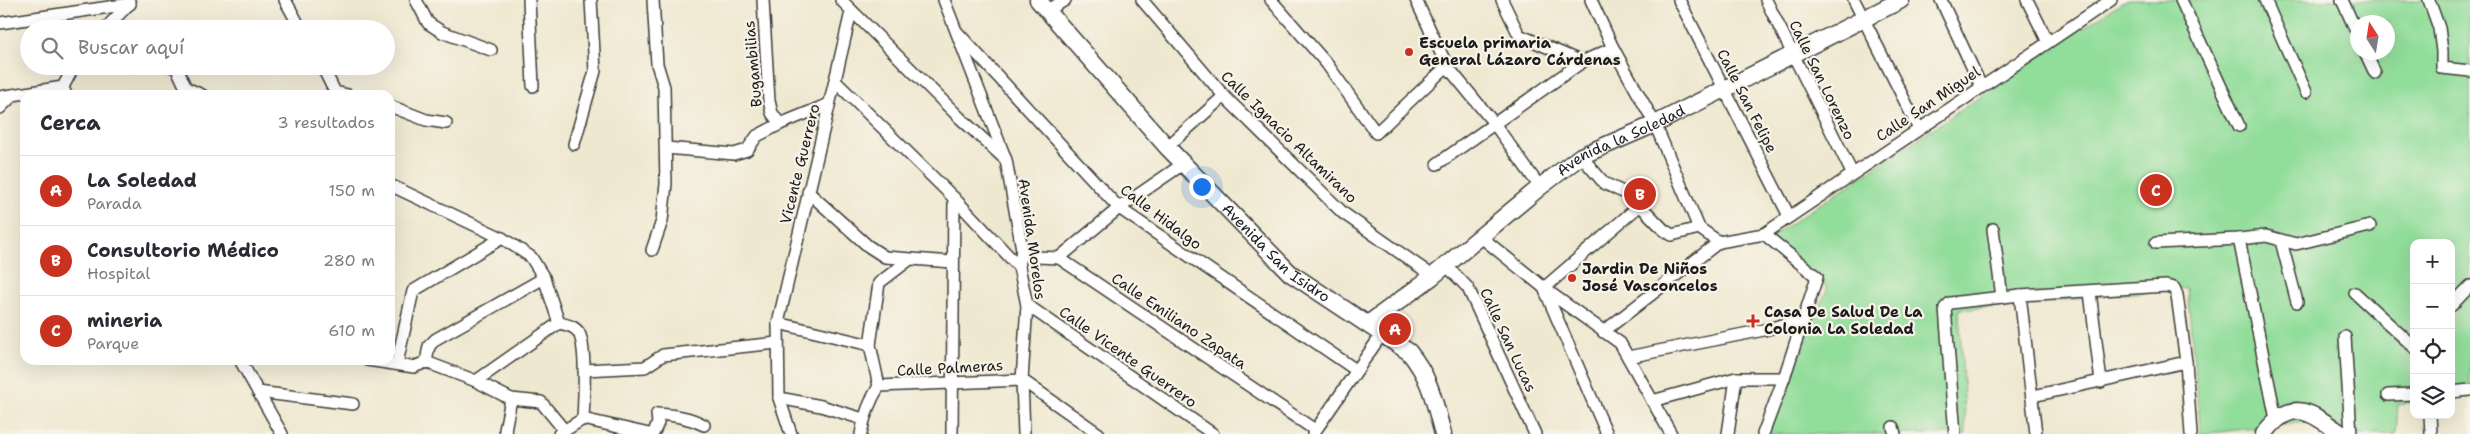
<!DOCTYPE html>
<html lang="es">
<head>
<meta charset="utf-8">
<style>
  body { margin:0; font-family:"Shantell Sans",sans-serif; background:#f7f7f7; color:#2b2b33 }
  .controls { position:absolute; right:15px; bottom:15px; display:grid; overflow:hidden; border-radius:10px; box-shadow:0 5px 20px #0002 }
  .controls button { width:45px; height:45px; display:grid; place-items:center; padding:0; border:0; border-bottom:1px solid #e1e1e2; background:#fff; color:#2b2b33; font:25px sans-serif }
  .compass { position:absolute; left:2350px; top:15px; width:45px; height:45px; border-radius:50%; background:#fff; box-shadow:0 5px 20px #0002; rotate:348deg }
  .you { position:absolute; left:1201px; top:186px; width:18px; height:18px; margin:-12px; border:4px solid #fff; border-radius:50%; background:#1a73e8; box-shadow:0 0 0 8px #1a73e833 }
  .badge { display:grid; place-items:center; width:32px; height:32px; border-radius:50%; background:#c8321e; color:#fff; font-size:16px; font-weight:700 }
  .pin { position:absolute; translate:-50% -50%; border:2px solid #fff; box-shadow:0 1px 5px #0006 }
  .list { margin:0; padding:0; list-style:none }
  h2 { display:flex; justify-content:space-between; align-items:center; height:65px; margin:0; padding:0 20px; font-size:21px }
  h2 small { font-size:16px; font-weight:400; color:#7c7c81 }
  .list li { display:grid; grid-template-columns:32px 1fr auto; gap:15px; align-items:center; box-sizing:border-box; height:70px; padding:0 20px; border-top:1px solid #e1e1e2 }
  .list b { display:block; font-size:19px; white-space:nowrap }
  .list p { margin:0; font-size:16px; white-space:nowrap; color:#7c7c81 }
  .list em { font-size:16px; font-style:normal; color:#7c7c81 }
  .icon { flex:none; width:28px; height:28px; fill:none; stroke:currentColor; stroke-width:2; stroke-linecap:round; stroke-linejoin:round }
  .map { position:relative; flex:none; width:2470px; height:434px; overflow:hidden }
  .search { position:absolute; background:#fff; box-shadow:0 5px 20px #0002; left:20px; top:20px; width:375px; height:55px; display:flex; align-items:center; gap:12px; box-sizing:border-box; padding:0 18px; border-radius:28px; color:#7c7c81; font-size:19px }
  .panel { position:absolute; background:#fff; box-shadow:0 5px 20px #0002; left:20px; top:90px; width:375px; height:275px; border-radius:15px }
  .map>svg:first-child { display:block }
  .green { fill:#91dd9a; stroke:#567c5b; fill-rule:evenodd }
  .lines { fill:none; stroke-linecap:round; stroke-linejoin:round }
  .street-casing { stroke:#3c3b37; stroke-width:14 }
  .secondary-casing { stroke:#3c3b37; stroke-width:19 }
  .street { stroke:#fff; stroke-width:11 }
  .secondary { stroke:#fff; stroke-width:16 }
  .poi-dot { fill:#c8321e; stroke:#f7f3e8; stroke-width:2 }
  .labels { text-anchor:middle; dominant-baseline:central; stroke-width:4.5; stroke-linejoin:round; paint-order:stroke }
  .poi-label { font-size:15px; font-weight:bold; fill:#1c1c1c; stroke:#f7f3e8; text-anchor:start }
  .street-label { font-size:15px; fill:#1c1c1c; stroke:#f7f3e8 }
</style>
</head>
<body>
<div class="map">
<svg width="2470" height="434" viewBox="0 0 2470 434">
  <rect width="100%" height="100%" fill="#f7f3e8"/>
  <filter id="ink" filterUnits="userSpaceOnUse"><feTurbulence type="fractalNoise" baseFrequency=".02" numOctaves="2"/><feDisplacementMap in="SourceGraphic" scale="10" xChannelSelector="R" yChannelSelector="G"/><feConvolveMatrix kernelMatrix="1 2 1 2 8 2 1 2 1" color-interpolation-filters="sRGB"/></filter>
  <filter id="wash" filterUnits="userSpaceOnUse"><feTurbulence type="fractalNoise" baseFrequency=".0096" numOctaves="4" result="noise"/><feDisplacementMap in="SourceGraphic" scale="20" xChannelSelector="R" yChannelSelector="G"/><feGaussianBlur stdDeviation="1.12" result="paint"/><feColorMatrix in="noise" values="0 0 0 0 0 0 0 0 0 0 0 0 0 0 0 0 0 1.4 0 .05"/><feComposite in="paint" operator="in"/></filter>
  <g filter="url(#wash)">
    <rect width="100%" height="100%" fill="#efe8d0"/>
    <path class="green" d="M2125 0H2470V393L2451 396V243H2414V402L2398 404 2396 434H2346L2327 420 2201 434 2187 288 1959 310 1966 434H1767L1828 287 1765 241ZM2358 22H2388V52H2358Z"/>
  </g>
  <g filter="url(#ink)">
    <g class="lines">
      <g class="street-casing">
        <g id="street">
          <polyline points="285,0 301,29"/>
          <polyline points="416,0 428,23 442,32 491,50"/>
          <polyline points="529,0 533,86"/>
          <polyline points="763,0 769,101 772,113 780,124"/>
          <polyline points="841,0 960,118 1005,159"/>
          <polyline points="944,0 1006,160 1022,249 1019,267 1027,305 1022,380 1024,434"/>
          <polyline points="1142,0 1224,96 1343,213 1433,276"/>
          <polyline points="1271,0 1327,64 1376,133 1447,66"/>
          <polyline points="1416,0 1447,66 1493,122 1540,187"/>
          <polyline points="1502,0 1519,35 1582,62"/>
          <polyline points="1591,0 1613,48 1655,124 1699,228"/>
          <polyline points="1679,0 1789,216"/>
          <polyline points="1766,0 1852,173"/>
          <polyline points="1854,0 1919,129"/>
          <polyline points="1941,0 1981,86"/>
          <polyline points="2027,0 2048,42"/>
          <polyline points="2181,0 2239,126"/>
          <polyline points="2265,0 2306,92"/>
          <polyline points="2342,0 2358,35"/>
          <polyline points="2429,0 2439,28 2442,51 2442,68 2470,71"/>
          <polyline points="1047,11 1065,0"/>
          <polyline points="0,23 130,4"/>
          <polyline points="105,29 130,3"/>
          <polyline points="957,32 1119,208 1356,370"/>
          <polyline points="2365,52 2375,73"/>
          <polyline points="171,66 177,69 186,88 202,95"/>
          <polyline points="322,66 335,92 348,95"/>
          <polyline points="835,81 954,198 1019,267"/>
          <polyline points="66,95 63,87 74,66"/>
          <polyline points="0,97 63,87"/>
          <polyline points="390,106 426,120 446,123"/>
          <polyline points="0,108 13,95"/>
          <polyline points="574,144 595,71 591,0"/>
          <polyline points="1167,147 1224,96"/>
          <polyline points="666,148 734,154 747,150 757,136 780,124 829,104"/>
          <polyline points="1581,156 1604,183 1631,196 1664,230 1672,235 1699,228 1719,242 1764,234 2111,0"/>
          <polyline points="1437,164 1582,62 1613,48"/>
          <path d="M390 185 502 238 531 257 544 278 559 323C567 325 575 326 579 333 587 349 584 400 583 419L559 434"/>
          <polyline points="808,192 868,246 885,257 952,262"/>
          <polyline points="1993,229 2002,297"/>
          <polyline points="1481,237 1553,295 1620,343 1671,434"/>
          <polyline points="2239,239 2276,419"/>
          <polyline points="2281,241 2297,302"/>
          <polyline points="2156,243 2239,239 2266,236 2296,244 2370,226"/>
          <polyline points="1022,249 1037,257 1059,258 1315,430"/>
          <polyline points="652,250 662,221 666,184 664,87 657,64 653,0"/>
          <polyline points="1059,258 1119,208 1183,164"/>
          <polyline points="1446,265 1468,288 1535,434"/>
          <polyline points="2090,292 2101,382"/>
          <polyline points="2355,293 2414,347"/>
          <polyline points="2020,295 2036,434"/>
          <polyline points="1027,305 1213,434"/>
          <polyline points="2451,306 2470,286"/>
          <polyline points="778,323 870,345"/>
          <polyline points="1603,332 1719,242"/>
          <polyline points="2345,337 2351,434"/>
          <polyline points="1628,357 1764,330 1804,319"/>
          <polyline points="240,360 282,434"/>
          <polyline points="367,360 414,367 426,362 476,381 511,399 541,402 564,430"/>
          <polyline points="426,362 429,346 436,339 544,278"/>
          <polyline points="397,363 413,291 502,238"/>
          <polyline points="584,370 645,367 663,355 777,343"/>
          <polyline points="476,381 559,323"/>
          <polyline points="879,386 1022,380 1099,434"/>
          <polyline points="258,392 353,404"/>
          <polyline points="2451,392 2470,390"/>
          <polyline points="2388,395 2414,394"/>
          <polyline points="2033,396 2186,362"/>
          <polyline points="779,398 821,406 863,419"/>
          <polyline points="1652,401 1736,378 1784,378"/>
          <polyline points="2430,415 2431,434"/>
          <polyline points="583,419 649,434"/>
          <polyline points="1893,427 1895,434"/>
          <polyline points="507,434 505,430 511,399"/>
          <path d="M653 434 658 423 657 414C674 415 689 417 704 425"/>
          <polyline points="791,434 779,398 778,323 851,12"/>
          <path d="M861 434C864 416 869 402 879 386L870 345 879 283 909 260"/>
          <polyline points="952,434 954,198"/>
          <polyline points="1313,434 1382,334"/>
          <polyline points="1607,434 1544,288 1639,206"/>
          <polyline points="1728,434 1736,378"/>
          <polyline points="1763,434 1784,378 1817,277 1764,234"/>
          <polyline points="1955,434 1945,308 1950,303 2020,295 2166,286 2174,288 2177,295 2186,362 2191,434"/>
        </g>
      </g>
      <g class="secondary-casing">
        <g id="secondary">
          <path id="s1" d="M1038 0 1167 147 1290 273 1409 352C1431 379 1434 401 1443 434"/>
          <path id="s2" d="M1368 324 1433 276 1540 187 1581 156 1655 124 1901 0"/>
          <path d="M2264 434C2292 396 2310 412 2342 434"/>
        </g>
      </g>
      <use href="#street" class="street"/>
      <use href="#secondary" class="secondary"/>
    </g>
  </g>
  <g class="poi-dot">
    <circle cx="1409" cy="52" r="5"/>
    <circle cx="1572" cy="278" r="5"/>
    <path d="M1750.5 313.5h5v5h5v5h-5v5h-5v-5h-5v-5h5z"/>
  </g>
  <g class="labels">
    <g class="poi-label">
      <text x="1419" y="43">Escuela primaria<tspan x="1419" dy="17">General Lázaro Cárdenas</tspan></text>
      <text x="1582" y="269">Jardin De Niños<tspan x="1582" dy="17">José Vasconcelos</tspan></text>
      <text x="1764" y="312">Casa De Salud De La<tspan x="1764" dy="17">Colonia La Soledad</tspan></text>
    </g>
    <g class="street-label">
      <text transform="translate(753 64) rotate(-95)">Bugambilias</text>
      <text transform="translate(1822 80) rotate(64)">Calle San Lorenzo</text>
      <text transform="translate(1747 101) rotate(63)">Calle San Felipe</text>
      <text transform="translate(1928 104) rotate(-34)">Calle San Miguel</text>
      <text transform="translate(1289 137) rotate(44)">Calle Ignacio Altamirano</text>
      <text stroke="none"><textPath href="#s2" startOffset="314">Avenida la Soledad</textPath></text>
      <text transform="translate(800 164) rotate(-76)">Vicente Guerrero</text>
      <text transform="translate(1161 217) rotate(37)">Calle Hidalgo</text>
      <text transform="translate(1032 239) rotate(82)">Avenida Morelos</text>
      <text stroke="none"><textPath href="#s1" startOffset="348">Avenida San Isidro</textPath></text>
      <text transform="translate(1179 321) rotate(34)">Calle Emiliano Zapata</text>
      <text transform="translate(1508 340) rotate(65)">Calle San Lucas</text>
      <text transform="translate(1128 357) rotate(35)">Calle Vicente Guerrero</text>
      <text transform="translate(950 368) rotate(-3)">Calle Palmeras</text>
    </g>
  </g>
</svg>
<div class="controls">
<button>+</button>
<button>−</button>
<button><svg class="icon" aria-label="locate" viewBox="0 0 24 24"><circle cx="12" cy="12" r="6"/><path d="M12 2v4M12 18v4M2 12h4M18 12h4"/></svg></button>
<button><svg class="icon" aria-label="layers" viewBox="0 0 24 24"><path d="M12 4l9 5-9 5-9-5zM3 14l9 5 9-5"/></svg></button>
</div>
<svg class="compass" viewBox="-18 -18 36 36"><path d="M0-13l5 13h-10z" fill="#e53935"/><path d="M0 13l5-13h-10z" fill="#7c7c81"/></svg>
<div class="you"></div>
<div class="pin badge" style="left:1395px;top:329px">A</div>
<div class="pin badge" style="left:1640px;top:194px">B</div>
<div class="pin badge" style="left:2156px;top:190px">C</div>
<div class="search"><svg class="icon" aria-label="search" viewBox="0 0 24 24"><circle cx="10" cy="10" r="6"/><path d="M15 15l6 6"/></svg>Buscar aquí</div>
<section class="panel">
<h2>Cerca<small>3 resultados</small></h2>
<ul class="list">
<li><span class="badge">A</span><div><b>La Soledad</b><p>Parada</p></div><em>150 m</em></li>
<li><span class="badge">B</span><div><b>Consultorio Médico</b><p>Hospital</p></div><em>280 m</em></li>
<li><span class="badge">C</span><div><b>mineria</b><p>Parque</p></div><em>610 m</em></li>
</ul>
</section>
</div>
</body>
</html>
